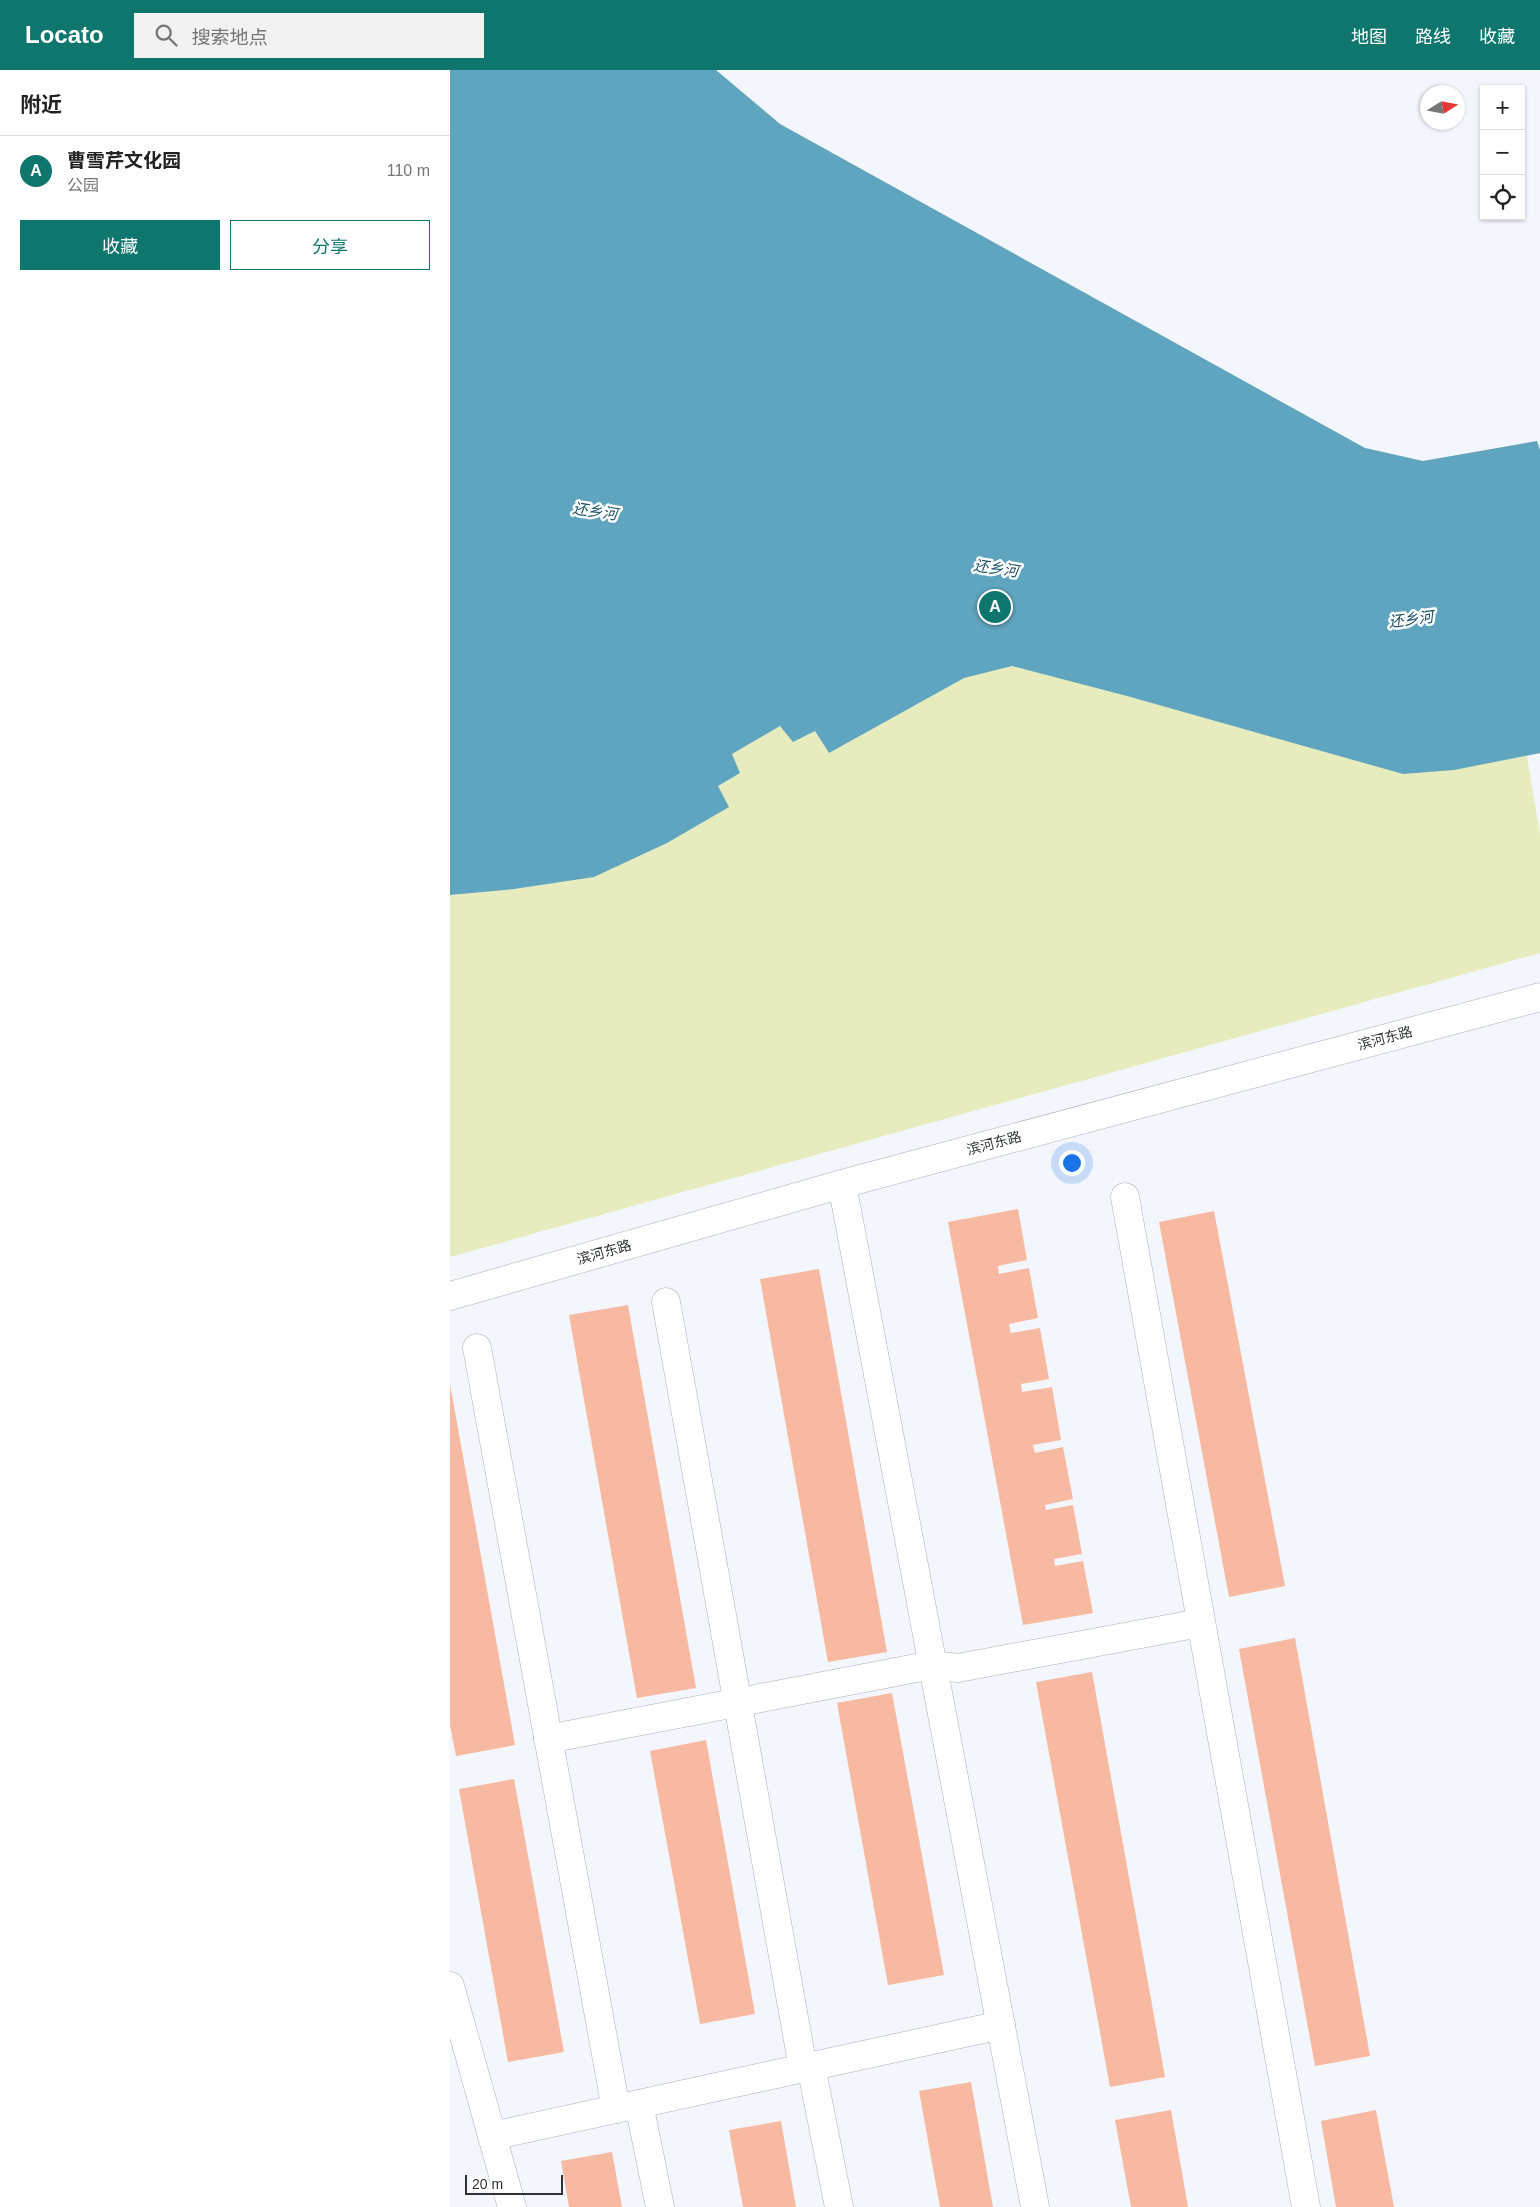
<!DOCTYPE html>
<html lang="zh">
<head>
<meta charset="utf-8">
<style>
  body { margin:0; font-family:Arial,"Noto Sans SC",sans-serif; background:#f2f2f2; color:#222 }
  .controls { position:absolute; right:15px; top:15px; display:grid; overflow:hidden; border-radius:0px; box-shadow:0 1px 4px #0004 }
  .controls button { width:45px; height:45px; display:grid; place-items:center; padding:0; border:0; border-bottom:1px solid #e0e0e0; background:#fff; color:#222; font:25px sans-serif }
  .compass { position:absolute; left:970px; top:15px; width:45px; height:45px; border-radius:50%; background:#fff; box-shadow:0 1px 4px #0004; rotate:79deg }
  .scale { position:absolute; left:15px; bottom:12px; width:98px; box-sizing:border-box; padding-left:5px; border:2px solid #313234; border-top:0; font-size:14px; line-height:18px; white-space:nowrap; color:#313234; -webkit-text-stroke:4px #fff; paint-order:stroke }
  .you { position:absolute; left:621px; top:1092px; width:18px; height:18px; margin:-12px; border:4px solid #fff; border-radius:50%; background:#1a73e8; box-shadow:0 0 0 8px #1a73e833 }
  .badge { display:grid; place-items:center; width:32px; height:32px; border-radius:50%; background:#0f766e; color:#fff; font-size:16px; font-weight:700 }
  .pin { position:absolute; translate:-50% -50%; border:2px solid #fff; box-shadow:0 1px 5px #0006 }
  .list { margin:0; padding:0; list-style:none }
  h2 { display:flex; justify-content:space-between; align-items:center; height:65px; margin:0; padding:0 20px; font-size:21px }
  h2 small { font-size:16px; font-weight:400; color:#767676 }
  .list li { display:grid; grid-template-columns:32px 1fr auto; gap:15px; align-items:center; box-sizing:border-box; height:70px; padding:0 20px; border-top:1px solid #e0e0e0 }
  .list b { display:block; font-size:19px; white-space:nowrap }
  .list p { margin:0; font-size:16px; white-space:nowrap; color:#767676 }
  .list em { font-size:16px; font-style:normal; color:#767676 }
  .actions { display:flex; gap:10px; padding:15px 20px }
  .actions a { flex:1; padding:11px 0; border:1px solid #0f766e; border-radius:0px; text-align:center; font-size:18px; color:#0f766e }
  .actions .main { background:#0f766e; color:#fff }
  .icon { flex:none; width:28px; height:28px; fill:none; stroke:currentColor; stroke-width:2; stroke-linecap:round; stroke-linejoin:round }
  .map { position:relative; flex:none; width:1090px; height:2137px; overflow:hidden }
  header { display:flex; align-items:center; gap:30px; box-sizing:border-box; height:70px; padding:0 25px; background:#0f766e; color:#fff }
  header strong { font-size:24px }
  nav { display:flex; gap:28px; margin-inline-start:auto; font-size:18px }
  .search { width:350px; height:45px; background:#f2f2f2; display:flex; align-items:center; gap:12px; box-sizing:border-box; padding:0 18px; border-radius:0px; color:#767676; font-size:19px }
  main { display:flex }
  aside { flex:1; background:#fff }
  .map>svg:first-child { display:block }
  .green { fill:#e7ecbf }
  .water { fill:#60a5bf }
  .building { fill:#f7b9a1 }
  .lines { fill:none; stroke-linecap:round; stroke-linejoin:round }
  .minor-casing { stroke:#adafb5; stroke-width:29 }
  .minor { stroke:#fff; stroke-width:28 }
  .labels { text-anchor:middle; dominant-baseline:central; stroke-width:5; stroke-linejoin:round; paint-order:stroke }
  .street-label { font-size:14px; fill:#313234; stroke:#fff }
  .water-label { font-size:15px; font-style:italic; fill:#154e62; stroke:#fff }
</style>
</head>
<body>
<header>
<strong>Locato</strong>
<div class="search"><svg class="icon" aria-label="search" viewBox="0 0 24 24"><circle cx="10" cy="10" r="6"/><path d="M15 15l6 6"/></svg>搜索地点</div>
<nav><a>地图</a><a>路线</a><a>收藏</a></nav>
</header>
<main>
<aside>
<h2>附近<small></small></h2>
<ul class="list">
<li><span class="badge">A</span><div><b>曹雪芹文化园</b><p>公园</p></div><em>110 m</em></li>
</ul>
<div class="actions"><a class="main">收藏</a><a>分享</a></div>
</aside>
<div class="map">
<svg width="1090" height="2137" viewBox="0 0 1090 2137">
  <rect width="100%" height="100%" fill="#f3f6fc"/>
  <polygon class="green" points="0,0 266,0 330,54 915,378 973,391 1087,371 1090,380 1090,683 1077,686 1090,765 1090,883 0,1187"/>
  <polygon class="water" points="0,0 266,0 330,54 915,378 973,391 1087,371 1090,380 1090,683 1004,700 953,704 677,626 562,596 514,608 379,683 365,661 343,672 330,656 282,684 290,703 268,716 279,737 217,773 144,807 64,819 0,825"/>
  <g class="building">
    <polygon points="568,1139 577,1190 548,1196 549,1204 579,1198 588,1248 559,1254 561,1263 590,1258 599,1309 571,1314 572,1322 602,1317 611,1370 583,1375 585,1383 613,1377 623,1429 595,1435 596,1440 623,1435 632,1484 604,1489 605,1496 633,1491 643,1543 573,1555 498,1152"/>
    <polygon points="764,1141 835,1516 779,1527 709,1152"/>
    <polygon points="369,1199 437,1582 378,1592 310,1209"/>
    <polygon points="178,1235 246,1618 187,1628 119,1245"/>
    <polygon points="0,1314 65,1675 6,1686 0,1655"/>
    <polygon points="845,1568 920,1986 865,1996 789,1579"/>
    <polygon points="642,1602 715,2007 660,2017 586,1612"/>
    <polygon points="442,1623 494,1905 438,1915 387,1633"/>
    <polygon points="256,1670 305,1944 250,1954 200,1681"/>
    <polygon points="64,1709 114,1982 58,1992 9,1719"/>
    <polygon points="521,2012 543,2137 490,2137 469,2021"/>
    <polygon points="721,2040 738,2137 681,2137 665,2050"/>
    <polygon points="926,2040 944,2137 886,2137 871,2051"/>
    <polygon points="331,2051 346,2137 293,2137 279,2060"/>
    <polygon points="162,2082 172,2137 119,2137 111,2091"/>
  </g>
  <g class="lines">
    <g class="minor-casing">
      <g id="minor">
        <polyline points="392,1114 585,2137"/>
        <polyline points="675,1127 856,2137"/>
        <polyline points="0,1226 392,1114 1090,927"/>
        <polyline points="216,1232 353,1998"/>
        <polyline points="27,1278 166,2039"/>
        <polyline points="98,1669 482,1595 508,1598 750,1553"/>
        <polyline points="0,1916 62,2137"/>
        <polyline points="361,1996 389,2137"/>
        <polyline points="189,2034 210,2137"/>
        <polyline points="42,2066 551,1955"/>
      </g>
    </g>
    <use href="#minor" class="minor"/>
  </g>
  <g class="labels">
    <g class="street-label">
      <text transform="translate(935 968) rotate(-15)">滨河东路</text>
      <text transform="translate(544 1073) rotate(-15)">滨河东路</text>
      <text transform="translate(154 1182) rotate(-16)">滨河东路</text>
    </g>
    <g class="water-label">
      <text transform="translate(145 441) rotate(8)">还乡河</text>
      <text transform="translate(546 498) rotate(8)">还乡河</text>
      <text transform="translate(961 549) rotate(-7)">还乡河</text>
    </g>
  </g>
</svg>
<div class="controls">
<button>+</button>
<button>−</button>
<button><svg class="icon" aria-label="locate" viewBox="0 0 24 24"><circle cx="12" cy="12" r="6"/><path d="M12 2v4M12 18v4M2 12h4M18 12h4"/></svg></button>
</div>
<svg class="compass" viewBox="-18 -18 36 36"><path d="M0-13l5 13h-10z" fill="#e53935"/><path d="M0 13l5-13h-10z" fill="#767676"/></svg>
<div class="scale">20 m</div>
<div class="you"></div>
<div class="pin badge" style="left:545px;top:537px">A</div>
</div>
</main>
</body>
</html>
